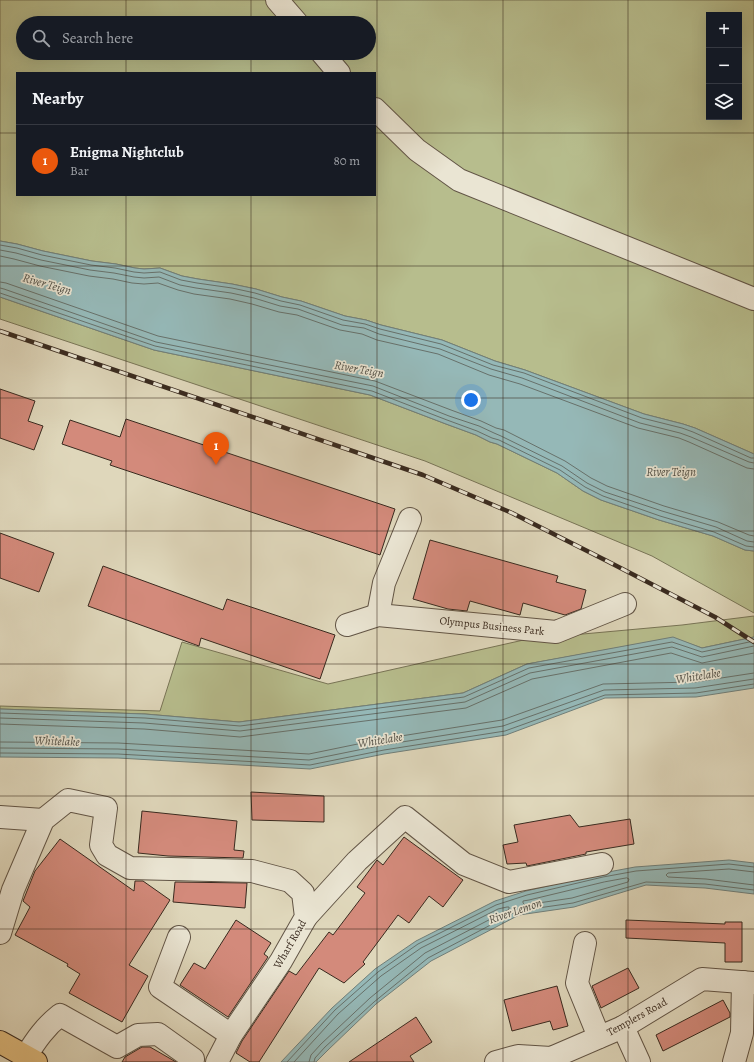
<!DOCTYPE html>
<html lang="en">
<head>
<meta charset="utf-8">
<style>
  body { margin:0; font-family:Alegreya,serif; background:#20242c; color:#f1f3f6 }
  .controls { position:absolute; right:12px; top:12px; display:grid; overflow:hidden; border-radius:0px; box-shadow:0 4px 16px #0002 }
  .controls button { width:36px; height:36px; display:grid; place-items:center; padding:0; border:0; border-bottom:1px solid #363941; background:#171b24; color:#f1f3f6; font:20px sans-serif }
  .you { position:absolute; left:471px; top:400px; width:14px; height:14px; margin:-10px; border:3px solid #fff; border-radius:50%; background:#1a73e8; box-shadow:0 0 0 6px #1a73e833 }
  .badge { display:grid; place-items:center; width:26px; height:26px; border-radius:50%; background:#ea580c; color:#fff; font-size:13px; font-weight:700 }
  .pin { position:absolute; translate:-50% -33px; filter:drop-shadow(0 1px 2px #0008) }
  .pin::after { content:''; position:absolute; top:21px; width:14px; height:12px; background:inherit; clip-path:polygon(0 0,100% 0,50% 100%) }
  .list { margin:0; padding:0; list-style:none }
  h2 { display:flex; justify-content:space-between; align-items:center; height:52px; margin:0; padding:0 16px; font-size:17px }
  h2 small { font-size:13px; font-weight:400; color:#9ea1a6 }
  .list li { display:grid; grid-template-columns:26px 1fr auto; gap:12px; align-items:center; box-sizing:border-box; height:72px; padding:0 16px; border-top:1px solid #363941 }
  .list b { display:block; font-size:15px; white-space:nowrap }
  .list p { margin:0; font-size:13px; white-space:nowrap; color:#9ea1a6 }
  .list em { font-size:13px; font-style:normal; color:#9ea1a6 }
  .icon { flex:none; width:22px; height:22px; fill:none; stroke:currentColor; stroke-width:2; stroke-linecap:round; stroke-linejoin:round }
  .map { position:relative; flex:none; width:754px; height:1062px; overflow:hidden }
  .search { position:absolute; background:#171b24; box-shadow:0 4px 16px #0002; left:16px; top:16px; width:360px; height:44px; display:flex; align-items:center; gap:10px; box-sizing:border-box; padding:0 14px; border-radius:22px; color:#9ea1a6; font-size:15px }
  .panel { position:absolute; background:#171b24; box-shadow:0 4px 16px #0002; left:16px; top:72px; width:360px; height:124px; border-radius:0px }
  .map>svg:first-child { display:block }
  .green { fill:#b7bd8d; stroke:#787456; fill-rule:evenodd }
  .water { fill:#95b8b7; stroke:#707f7a }
  .lines { fill:none; stroke-linecap:round; stroke-linejoin:round }
  .shore { stroke:#67716b; stroke-width:1 }
  .building { fill:#d38a7b; stroke:#392a1f }
  .minor-casing { stroke:#625546; stroke-width:24 }
  .major-casing { stroke:#392a1f; stroke-width:24 }
  .minor { stroke:#eae5d3; stroke-width:22 }
  .major { stroke:#e0bc7e; stroke-width:22 }
  .rail-casing { stroke:#392a1f; stroke-width:4.5 }
  .rail { stroke:#eae5d3; stroke-width:3; stroke-dasharray:9; stroke-linecap:butt }
  .grid { fill:none; stroke:#392a1f; stroke-width:1; stroke-opacity:0.55 }
  .labels { text-anchor:middle; dominant-baseline:central; stroke-width:3.5; stroke-linejoin:round; paint-order:stroke }
  .street-label { font-size:11px; fill:#392a1f; stroke:#eae5d3 }
  .water-label { font-size:12px; font-style:italic; fill:#504e45; stroke:#eae5d3 }
</style>
</head>
<body>
<div class="map">
<svg width="754" height="1062" viewBox="0 0 754 1062">
  <rect width="100%" height="100%" fill="#dfd7bb"/>
  <filter id="stains"><feTurbulence type="fractalNoise" baseFrequency=".005" numOctaves="4"/><feColorMatrix values="0 0 0 0 .2 0 0 0 0 .09 0 0 0 0 .02 0 0 0 .5 -.17"/></filter>
  <radialGradient id="worn" r=".72"><stop offset=".6" stop-color="#630" stop-opacity="0"/><stop offset="1" stop-color="#630" stop-opacity=".3"/></radialGradient>
  <g class="green">
    <path d="M0 0H754V454L695 428 683 424 644 414 525 370 495 361 442 340 381 325 366 320 345 316 301 301 282 297 256 289 232 284 198 279 182 276 160 268 144 269 135 268 116 264 92 261 43 251 17 244 0 241ZM709 15H739V117H709ZM23 23H369V53H23ZM17 73H375V195H17Z"/>
    <polygon points="0,297 154,350 370,395 446,424 476,435 490,442 497,444 557,473 583,491 601,500 659,520 713,536 745,550 754,551 754,613 652,556 425,461 0,319"/>
    <polygon points="754,616 754,637 702,648 673,638 527,664 463,693 239,722 145,714 0,709 0,706 160,711 182,642 328,684 528,639 682,625"/>
  </g>
  <g class="water">
    <polygon points="0,241 17,244 43,251 92,261 116,264 135,268 144,269 160,268 182,276 198,279 232,284 256,289 282,297 301,301 345,316 366,320 381,325 442,340 495,361 525,370 644,414 683,424 695,428 754,454 754,551 745,550 713,536 659,520 601,500 583,491 557,473 497,444 490,442 476,435 446,424 370,395 154,350 0,297"/>
    <polygon points="673,637 702,648 754,637 754,688 696,697 605,698 506,735 384,754 310,769 118,758 0,757 0,709 145,714 239,722 463,693 527,664"/>
    <polygon points="729,860 754,863 754,894 705,888 646,885 574,907 519,915 431,961 376,1004 328,1050 316,1062 281,1062 332,1008 375,969 416,941 495,901 526,891 603,873 635,867"/>
  </g>
  <g class="lines">
    <g class="shore">
      <polyline points="0,245 17,248 42,255 91,265 115,268 134,272 144,273 160,272 181,280 197,283 232,288 255,293 281,301 300,305 343,320 365,324 380,329 441,344 493,365 524,373 642,418 682,428 693,432 751,458 754,458"/>
      <polyline points="0,250 16,253 41,260 90,270 114,273 134,277 144,278 159,277 180,285 196,288 231,293 254,298 280,306 298,309 342,325 364,328 379,334 440,349 491,369 522,378 640,423 680,433 691,437 749,462 754,463"/>
      <polyline points="0,256 14,259 40,266 89,276 113,279 132,283 144,284 158,283 178,290 194,294 230,299 252,304 279,312 297,315 340,330 362,334 377,340 438,354 489,375 520,384 638,428 679,438 689,442 747,468 754,469"/>
      <polyline points="0,282 6,283 158,336 375,381 451,410 481,421 496,428 504,430 565,461 591,478 607,486 664,506 718,522 749,535 754,536"/>
      <polyline points="0,288 4,289 156,342 373,386 449,416 479,426 494,433 501,436 562,466 587,483 605,492 662,511 716,527 747,541 754,542"/>
      <polyline points="0,293 155,346 372,391 447,420 477,431 492,438 499,440 560,470 585,487 603,496 660,516 714,532 746,546 754,547"/>
      <polyline points="0,713 145,718 240,726 464,697 529,668 672,642 702,652 754,641"/>
      <polyline points="0,718 144,723 240,731 465,702 530,673 672,647 702,657 754,646"/>
      <polyline points="0,724 144,729 240,737 466,708 532,679 671,653 702,663 754,653"/>
      <polyline points="0,742 118,743 309,754 382,739 502,720 603,684 695,682 754,673"/>
      <polyline points="0,748 118,749 309,760 383,745 503,726 604,690 695,688 754,679"/>
      <polyline points="0,753 118,754 310,765 384,750 505,731 605,695 696,693 754,684"/>
      <polyline points="754,872 729,869 668,873 666,875 668,877 706,879 754,885"/>
      <polygon points="627,878 629,879 628,882 572,898 525,905 523,903 523,901 529,900 604,882"/>
      <polyline points="287,1062 335,1010 378,972 418,944 496,905 527,895 603,877 636,871 729,864 754,867"/>
      <polyline points="294,1062 338,1014 381,976 421,948 498,909 507,907 509,907 509,909 508,910 425,953 370,998 321,1044 311,1055 309,1062"/>
      <polyline points="314,1062 315,1058 325,1047 374,1002 428,958 517,911 573,903 646,882 705,884 754,890"/>
    </g>
  </g>
  <g class="building">
    <polygon points="0,389 35,401 28,421 43,426 34,450 0,438"/>
    <polygon points="126,419 395,509 380,555 110,465 112,461 62,444 70,420 120,437"/>
    <polygon points="0,533 54,553 39,592 0,578"/>
    <polygon points="430,540 558,576 556,582 586,590 581,609 565,615 523,603 520,615 470,601 467,611 448,609 413,599"/>
    <polygon points="103,566 223,610 227,599 335,635 320,679 201,638 199,646 88,606"/>
    <polygon points="251,792 324,796 324,822 252,820"/>
    <polygon points="142,811 237,821 234,850 244,851 243,858 168,856 138,853"/>
    <polygon points="570,815 579,827 630,819 634,844 586,852 586,854 527,866 526,863 507,864 503,845 518,842 514,825"/>
    <polygon points="404,837 463,880 443,907 429,896 409,923 398,915 363,962 365,964 344,983 319,968 259,1062 250,1062 236,1053 242,1041 289,971 296,975 329,932 333,935 365,893 357,887 377,860 383,865"/>
    <polygon points="60,839 134,891 135,881 143,881 170,900 129,965 148,976 122,1022 69,993 80,974 67,966 68,964 15,935 30,907 23,901 35,871"/>
    <polygon points="175,882 247,883 245,908 173,902"/>
    <polygon points="236,920 271,943 264,954 268,957 228,1017 180,985 194,963 205,969"/>
    <polygon points="626,920 725,924 725,922 742,922 742,962 725,962 725,943 626,938"/>
    <polygon points="628,968 639,988 601,1008 592,986"/>
    <polygon points="557,986 568,1026 553,1030 550,1021 512,1031 504,1000"/>
    <polygon points="723,1000 730,1013 730,1017 663,1051 656,1035"/>
    <polygon points="416,1017 432,1042 410,1056 414,1062 349,1062"/>
    <polygon points="142,1047 150,1047 176,1062 122,1062 125,1057"/>
  </g>
  <g class="lines">
    <g class="minor-casing">
      <g id="minor">
        <polyline points="277,0 297,23"/>
        <polyline points="322,53 339,73"/>
        <polyline points="375,109 417,150 459,180 754,299"/>
        <polyline points="378,615 384,583 410,519"/>
        <polyline points="347,625 378,615 556,632 625,604"/>
        <polyline points="0,817 43,820"/>
        <polyline points="306,917 357,861 405,817 464,864 509,882 602,864"/>
        <polyline points="0,933 13,890 43,820 68,800 106,808 101,845 107,855 130,868 252,871 290,881 303,893 306,917 281,961 231,1035 217,1062"/>
        <polyline points="179,937 160,987 231,1035"/>
        <polyline points="585,943 577,983 599,1037"/>
        <polyline points="623,1027 639,1062"/>
        <path d="M26 1056C36 1040 45 1027 60 1015L117 1047 138 1035 158 1034 193 1059"/>
        <polyline points="496,1062 518,1056 551,1058 623,1027 702,979 754,983"/>
        <polyline points="734,1062 742,1033 743,982"/>
      </g>
    </g>
    <g class="major-casing">
      <polyline id="major" points="0,1042 36,1062"/>
    </g>
    <use href="#minor" class="minor"/>
    <use href="#major" class="major"/>
    <g class="rail-casing">
      <polyline id="rail" points="0,331 423,475 512,513 607,561 715,617 754,642"/>
    </g>
    <use href="#rail" class="rail"/>
  </g>
  <path class="grid" d="M126 0V23M251 0V23M377 0V1062M503 0V1062M628 0V1062M126 53V73M251 53V73M0 133H17M375 133H754M126 195V1062M251 195V1062M0 266H754M0 398H754M0 531H754M0 664H754M0 796H754M0 929H754"/>
  <g class="labels">
    <g class="street-label">
      <text transform="translate(492 626) rotate(6)">Olympus Business Park</text>
      <text transform="translate(290 944) rotate(-60)">Wharf Road</text>
      <text transform="translate(637 1017) rotate(-29)">Templers Road</text>
    </g>
    <g class="water-label">
      <text transform="translate(47 284) rotate(16)">River Teign</text>
      <text transform="translate(359 369) rotate(10)">River Teign</text>
      <text x="671" y="472">River Teign</text>
      <text transform="translate(698 676) rotate(-9)">Whitelake</text>
      <text transform="translate(380 740) rotate(-9)">Whitelake</text>
      <text transform="translate(57 741) rotate(2)">Whitelake</text>
      <text transform="translate(515 911) rotate(-19)">River Lemon</text>
    </g>
  </g>
  <rect width="100%" height="100%" filter="url(#stains)"/>
  <rect width="100%" height="100%" fill="url(#worn)"/>
</svg>
<div class="controls">
<button>+</button>
<button>−</button>
<button><svg class="icon" aria-label="layers" viewBox="0 0 24 24"><path d="M12 4l9 5-9 5-9-5zM3 14l9 5 9-5"/></svg></button>
</div>
<div class="you"></div>
<div class="pin badge" style="left:216px;top:465px">1</div>
<div class="search"><svg class="icon" aria-label="search" viewBox="0 0 24 24"><circle cx="10" cy="10" r="6"/><path d="M15 15l6 6"/></svg>Search here</div>
<section class="panel">
<h2>Nearby<small></small></h2>
<ul class="list">
<li><span class="badge">1</span><div><b>Enigma Nightclub</b><p>Bar</p></div><em>80 m</em></li>
</ul>
</section>
</div>
</body>
</html>
